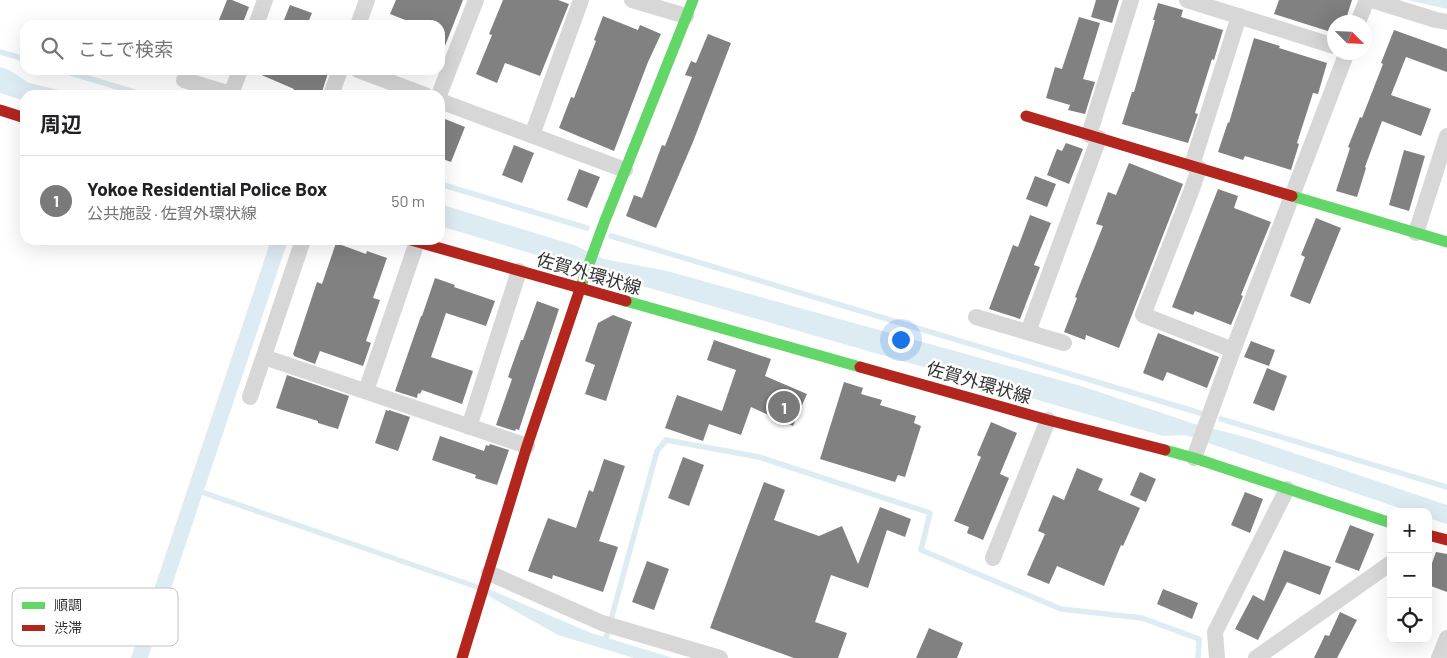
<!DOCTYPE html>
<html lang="ja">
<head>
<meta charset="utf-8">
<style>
  body { margin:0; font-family:Barlow,"Noto Sans JP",sans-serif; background:#f2f2f2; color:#202124 }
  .controls { position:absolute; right:15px; bottom:15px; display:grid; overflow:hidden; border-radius:10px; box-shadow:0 5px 20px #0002 }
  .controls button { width:45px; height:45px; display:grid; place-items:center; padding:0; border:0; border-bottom:1px solid #e0e0e0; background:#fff; color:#202124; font:25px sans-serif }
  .compass { position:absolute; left:1327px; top:15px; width:45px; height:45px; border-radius:50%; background:#fff; box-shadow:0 5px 20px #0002; rotate:114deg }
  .you { position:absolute; left:900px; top:339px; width:18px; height:18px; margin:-12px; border:4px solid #fff; border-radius:50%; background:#1a73e8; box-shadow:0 0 0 8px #1a73e833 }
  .badge { display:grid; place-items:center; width:32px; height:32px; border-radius:50%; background:#7a7a7a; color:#fff; font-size:16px; font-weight:700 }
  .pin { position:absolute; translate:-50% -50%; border:2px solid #fff; box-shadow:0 1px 5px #0006 }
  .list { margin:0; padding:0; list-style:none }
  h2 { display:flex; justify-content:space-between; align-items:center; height:65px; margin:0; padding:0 20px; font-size:21px }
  h2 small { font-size:16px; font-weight:400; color:#757577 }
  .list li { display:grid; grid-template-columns:32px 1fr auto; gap:15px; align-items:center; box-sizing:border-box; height:90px; padding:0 20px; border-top:1px solid #e0e0e0 }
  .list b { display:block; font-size:19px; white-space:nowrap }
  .list p { margin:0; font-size:16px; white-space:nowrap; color:#757577 }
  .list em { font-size:16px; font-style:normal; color:#757577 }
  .icon { flex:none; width:28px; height:28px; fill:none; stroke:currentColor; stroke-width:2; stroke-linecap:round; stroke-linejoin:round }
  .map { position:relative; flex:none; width:1447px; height:658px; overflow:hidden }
  .search { position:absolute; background:#fff; box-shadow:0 5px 20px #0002; left:20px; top:20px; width:425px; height:55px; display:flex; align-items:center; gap:12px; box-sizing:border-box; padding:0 18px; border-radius:15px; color:#757577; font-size:19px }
  .panel { position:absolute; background:#fff; box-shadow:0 5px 20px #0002; left:20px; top:90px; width:425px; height:155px; border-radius:15px }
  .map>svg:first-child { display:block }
  .water { fill:#ddebf3 }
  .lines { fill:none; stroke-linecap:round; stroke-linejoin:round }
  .stream { stroke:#ddebf3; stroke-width:5.5 }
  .building { fill:#818181 }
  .street { stroke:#d7d7d7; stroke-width:16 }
  .fast { stroke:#63d668; stroke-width:11 }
  .jam { stroke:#b3261e; stroke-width:11 }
  .labels { text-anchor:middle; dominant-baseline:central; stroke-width:5; stroke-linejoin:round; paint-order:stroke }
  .street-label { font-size:18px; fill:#333; stroke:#fff }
  .key { fill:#fff; stroke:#c2c2c2; stroke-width:1 }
  .key-label { font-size:14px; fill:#333 }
</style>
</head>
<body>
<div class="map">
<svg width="1447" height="658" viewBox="0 0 1447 658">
  <rect width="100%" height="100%" fill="#fff"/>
  <g class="water">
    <polygon points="1407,0 1447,0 1447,9"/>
    <polygon points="0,67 9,70 29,83 80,95 25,95 25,101 0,93"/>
    <polygon points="440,204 574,245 604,259 667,271 1081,386 1195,424 1252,439 1447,505 1447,524 1428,518 1428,512 1411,512 1185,435 1163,436 566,264 440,226"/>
    <polygon points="271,240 288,240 204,490 479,585 591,633 673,658 634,658 558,635 478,590 202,495 148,658 131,658"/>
  </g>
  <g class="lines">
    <g class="stream">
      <polyline points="0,52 25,59"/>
      <polyline points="61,70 144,95"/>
      <polyline points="440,184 587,228"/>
      <polyline points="611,236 1200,413"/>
      <polyline points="1221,419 1447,487"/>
      <polyline points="606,638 657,451 666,440 759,457 930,513 921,550 1061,609 1142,618 1199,639 1198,658"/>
    </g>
  </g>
  <g class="building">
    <polygon points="227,0 232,0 249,7 242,25 217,25"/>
    <polygon points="396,0 463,0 441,56 440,56 440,25 418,25 390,14"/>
    <polygon points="503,0 558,0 569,4 540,76 505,63 497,83 476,74 492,35 489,34"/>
    <polygon points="1096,0 1119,0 1112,23 1091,17"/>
    <polygon points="1279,0 1352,0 1345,22 1334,22 1334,33 1274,14"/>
    <polygon points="1158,3 1183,10 1181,17 1223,30 1214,60 1212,59 1195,113 1198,114 1188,143 1122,124 1132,92 1134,92 1155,20 1153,20"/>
    <polygon points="290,5 312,13 307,25 282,25"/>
    <polygon points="603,16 638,30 640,25 661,34 648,62 614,151 559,128 571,97 574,98 596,41 594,40"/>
    <polygon points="1079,17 1100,23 1083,79 1095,82 1085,114 1068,110 1070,105 1046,98 1055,67 1062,69"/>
    <polygon points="1394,30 1447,49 1447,72 1406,57 1391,95 1431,109 1421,136 1382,121 1365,167 1366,168 1357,197 1336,191 1350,148 1348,147 1360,117 1362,118 1383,64 1381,63"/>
    <polygon points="708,34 731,43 693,142 656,228 626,216 634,195 642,198 662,145 665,146 692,77 685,75 691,61 696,63"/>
    <polygon points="1254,38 1280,46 1279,48 1327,63 1318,94 1313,93 1297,143 1299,144 1291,170 1245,156 1243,160 1218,152 1228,122 1229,123"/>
    <polygon points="250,70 329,70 321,95 292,95 294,89"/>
    <polygon points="440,117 465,127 451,162 440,158"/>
    <polygon points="1066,143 1083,149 1069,184 1047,175 1057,149 1062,151"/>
    <polygon points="514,145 534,153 522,183 502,175"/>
    <polygon points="1404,150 1425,156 1409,211 1389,205"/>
    <polygon points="1129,163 1183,184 1119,348 1086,335 1085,340 1064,332 1077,298 1075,297 1103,226 1096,224 1108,192 1116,195"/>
    <polygon points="579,169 600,177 587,208 567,200"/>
    <polygon points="1035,176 1056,184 1047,207 1026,199"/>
    <polygon points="1218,189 1238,196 1234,208 1271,222 1241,295 1243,296 1231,325 1195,311 1193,315 1172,307"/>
    <polygon points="1030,215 1051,223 1034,265 1040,267 1020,319 989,309 1013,245 1018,247"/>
    <polygon points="1316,218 1341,228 1310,304 1290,296 1305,257 1301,255"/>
    <polygon points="336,243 366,254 367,251 387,258 373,298 380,300 366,341 371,343 363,366 320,351 315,364 294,356 294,355 293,354 317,282 322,284"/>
    <polygon points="435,278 455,285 454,287 495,301 486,326 446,313 431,357 473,371 462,404 422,390 420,394 418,393 417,398 395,391 421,316 422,316"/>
    <polygon points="537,301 559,309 519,430 516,429 515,431 496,425 512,379 508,377 521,340 523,340"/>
    <polygon points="613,315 632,322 606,401 585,394 595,365 585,361 598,323"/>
    <polygon points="1158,333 1219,357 1207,388 1167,372 1163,381 1143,373"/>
    <polygon points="714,340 771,359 765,376 807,394 793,426 751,407 741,435 709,424 703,441 665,428 677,395 722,411 736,370 707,360"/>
    <polygon points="1251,341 1275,350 1269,366 1244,357"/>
    <polygon points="1267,368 1287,376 1274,411 1253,403"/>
    <polygon points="287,375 349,396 338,429 318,423 318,421 276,408"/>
    <polygon points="844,382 863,388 861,394 882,400 880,405 916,416 914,423 921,426 905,477 898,475 895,482 820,459"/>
    <polygon points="386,410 389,411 389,410 410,417 398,451 375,443"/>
    <polygon points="991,422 1017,433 1000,474 1009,478 983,540 967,533 969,527 954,521 981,457 977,455"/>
    <polygon points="440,436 484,451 486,445 489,446 490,444 509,450 497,485 475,478 476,475 432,460"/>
    <polygon points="683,457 704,465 689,506 668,498"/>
    <polygon points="604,459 625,466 599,541 618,547 603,592 553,575 552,579 528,571 548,518 576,528 589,490 593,492"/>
    <polygon points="1077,468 1103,479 1098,490 1140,508 1123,546 1121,545 1104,586 1057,566 1049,584 1027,575 1045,534 1038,531 1053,495 1064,500"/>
    <polygon points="1140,472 1156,479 1146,502 1130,495"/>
    <polygon points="764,482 785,490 774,520 819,536 842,526 858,564 880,507 911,519 905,537 887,530 868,588 831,575 815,622 847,633 838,658 794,658 710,628"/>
    <polygon points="1245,492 1263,499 1250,533 1231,525"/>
    <polygon points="1350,525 1374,534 1359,571 1335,562"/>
    <polygon points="1284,550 1331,567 1320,595 1287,582 1258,640 1235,629 1253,595 1264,601"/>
    <polygon points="1436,552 1447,554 1447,592 1428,585 1428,562 1432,563"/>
    <polygon points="647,561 669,569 654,610 632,602"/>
    <polygon points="1163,589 1198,603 1192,619 1157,604"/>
    <polygon points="1340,612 1357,620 1337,658 1314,658 1325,635 1329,636"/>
    <polygon points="929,628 963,643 957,658 916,658"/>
  </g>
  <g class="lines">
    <g class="street">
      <polyline points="632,0 686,16"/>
      <polyline points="1187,0 1334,46"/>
      <polyline points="1372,0 1436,20 1447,22"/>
      <polyline points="1358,22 1367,0"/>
      <polyline points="256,25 265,0"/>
      <polyline points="358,25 367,0"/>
      <polyline points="358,70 425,95"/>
      <polyline points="184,80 234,95"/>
      <polyline points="231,94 240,70"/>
      <polyline points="331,95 340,70"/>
      <polyline points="439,95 476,0"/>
      <polyline points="440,101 625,170"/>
      <polyline points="532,135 581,0"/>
      <polyline points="1089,135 1131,0"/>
      <polyline points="1192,165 1239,16"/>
      <polyline points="1199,168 1192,189 1143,315 1233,350"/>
      <polyline points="1416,233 1447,136"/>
      <polyline points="976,317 1064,343"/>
      <polyline points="1028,332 1099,138"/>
      <polyline points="264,357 527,446"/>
      <polyline points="366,391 417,242"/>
      <polyline points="250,397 303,240"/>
      <polyline points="469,427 519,271"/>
      <polyline points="1194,458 1233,350 1347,52"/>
      <polyline points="993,558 1048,420"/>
      <polyline points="489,573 602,623 720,658"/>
      <polyline points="1217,658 1215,632 1287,489"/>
      <polyline points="1256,658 1391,563"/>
      <polyline points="1439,658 1447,638"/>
    </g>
    <g class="fast">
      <polyline points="1292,196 1447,242"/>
      <polyline points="581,286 604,223 693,0"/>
      <polyline points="626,301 860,367"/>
      <polyline points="1165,450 1194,458 1391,523"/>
    </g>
    <g class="jam">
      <polyline points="0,110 25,118"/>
      <polyline points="1026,116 1292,196"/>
      <polyline points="411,240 626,301"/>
      <polyline points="860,367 1048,420 1165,450"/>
      <polyline points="1428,535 1447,540"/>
      <polyline points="462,658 527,446 581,286"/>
    </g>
  </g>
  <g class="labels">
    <g class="street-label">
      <text transform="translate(589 273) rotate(16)">佐賀外環状線</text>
      <text transform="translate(979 382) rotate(16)">佐賀外環状線</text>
    </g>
  </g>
  <rect x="12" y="588" width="166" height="58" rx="8" class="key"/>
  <rect x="22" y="602" width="23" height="7" fill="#63d668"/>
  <rect x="22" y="625" width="23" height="6" fill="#b3261e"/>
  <g class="key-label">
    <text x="54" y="610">順調</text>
    <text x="54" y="633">渋滞</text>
  </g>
</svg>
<div class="controls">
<button>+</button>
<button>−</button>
<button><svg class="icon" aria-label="locate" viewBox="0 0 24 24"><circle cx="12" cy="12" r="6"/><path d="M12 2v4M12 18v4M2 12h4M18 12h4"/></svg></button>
</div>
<svg class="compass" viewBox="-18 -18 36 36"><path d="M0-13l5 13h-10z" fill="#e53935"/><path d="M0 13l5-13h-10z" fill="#757577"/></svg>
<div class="you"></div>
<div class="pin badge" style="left:784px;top:407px">1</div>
<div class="search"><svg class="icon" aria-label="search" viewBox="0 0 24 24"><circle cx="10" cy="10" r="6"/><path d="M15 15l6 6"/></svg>ここで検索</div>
<section class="panel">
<h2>周辺<small></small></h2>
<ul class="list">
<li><span class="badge">1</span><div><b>Yokoe Residential Police Box</b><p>公共施設 · 佐賀外環状線</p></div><em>50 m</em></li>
</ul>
</section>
</div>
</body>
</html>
